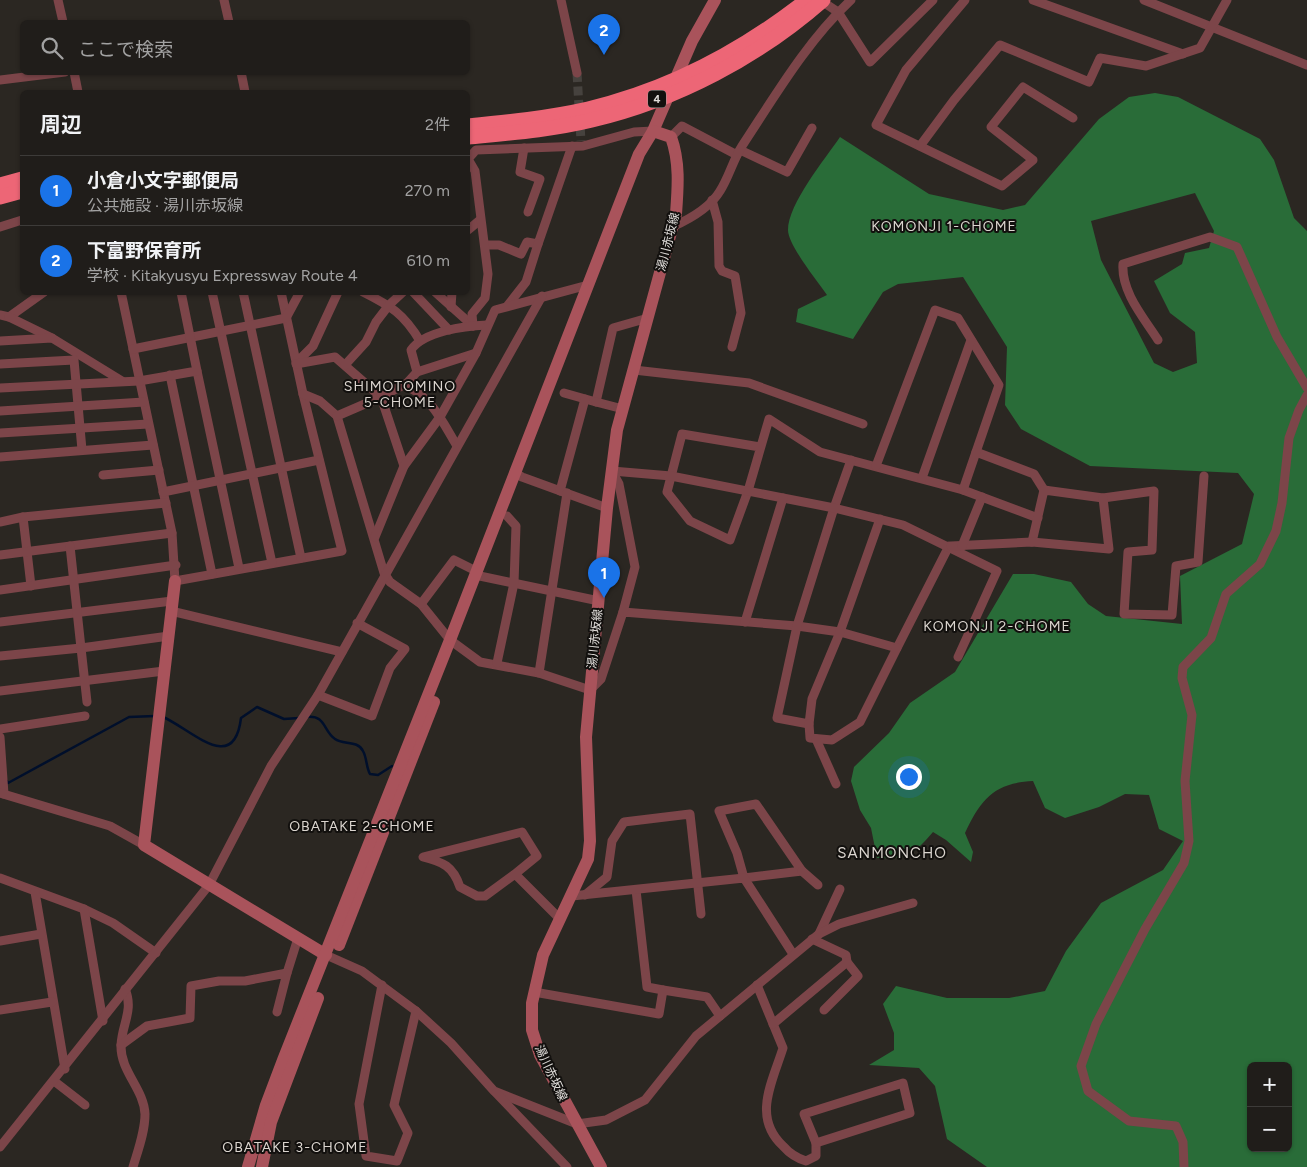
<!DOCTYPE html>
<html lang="ja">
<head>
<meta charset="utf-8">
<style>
  body { margin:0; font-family:Figtree,"Noto Sans JP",sans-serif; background:#282623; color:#f1f3f6 }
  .controls { position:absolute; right:15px; bottom:15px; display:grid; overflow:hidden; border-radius:8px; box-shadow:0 1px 4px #0004 }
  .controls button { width:45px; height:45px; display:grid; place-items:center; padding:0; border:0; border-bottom:1px solid #3d3b39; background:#201d1a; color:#f1f3f6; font:25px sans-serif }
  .you { position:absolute; left:908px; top:776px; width:18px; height:18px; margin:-12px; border:4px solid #fff; border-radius:50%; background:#1a73e8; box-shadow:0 0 0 8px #1a73e833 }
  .badge { display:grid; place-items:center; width:32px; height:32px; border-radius:50%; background:#1a73e8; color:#fff; font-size:16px; font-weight:700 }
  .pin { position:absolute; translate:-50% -41px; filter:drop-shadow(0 1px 2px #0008) }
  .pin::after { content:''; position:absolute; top:26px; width:18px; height:15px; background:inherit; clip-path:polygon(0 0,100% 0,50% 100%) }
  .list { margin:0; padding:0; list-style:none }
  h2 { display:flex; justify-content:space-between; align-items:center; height:65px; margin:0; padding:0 20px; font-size:21px }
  h2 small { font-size:16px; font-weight:400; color:#a2a2a2 }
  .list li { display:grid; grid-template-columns:32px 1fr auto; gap:15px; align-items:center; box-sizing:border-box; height:70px; padding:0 20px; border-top:1px solid #3d3b39 }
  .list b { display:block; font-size:19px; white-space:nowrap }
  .list p { margin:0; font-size:16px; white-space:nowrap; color:#a2a2a2 }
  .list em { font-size:16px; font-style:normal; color:#a2a2a2 }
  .icon { flex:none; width:28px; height:28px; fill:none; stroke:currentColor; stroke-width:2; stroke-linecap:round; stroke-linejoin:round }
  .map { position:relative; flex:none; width:1307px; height:1167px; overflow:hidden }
  .search { position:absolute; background:#201d1a; box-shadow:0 1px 4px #0004; left:20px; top:20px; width:450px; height:55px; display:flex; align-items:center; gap:12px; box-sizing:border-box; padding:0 18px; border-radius:8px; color:#a2a2a2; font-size:19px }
  .panel { position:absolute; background:#201d1a; box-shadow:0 1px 4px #0004; left:20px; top:90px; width:450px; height:205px; border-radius:8px }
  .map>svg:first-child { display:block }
  .forest { fill:#296c38; fill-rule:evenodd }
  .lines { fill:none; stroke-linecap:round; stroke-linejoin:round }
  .stream { stroke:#000f2b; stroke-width:2.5 }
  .street-tunnel { stroke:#46423e; stroke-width:9; stroke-dasharray:9 4.5; stroke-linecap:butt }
  .street { stroke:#7c4549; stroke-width:9 }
  .secondary { stroke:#a9535b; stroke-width:12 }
  .highway { stroke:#ed6676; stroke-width:15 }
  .highway-bridge { stroke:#ed6676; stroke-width:15 }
  .labels { text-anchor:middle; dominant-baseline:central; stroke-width:4; stroke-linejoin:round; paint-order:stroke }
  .shield { fill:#12100e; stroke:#a2a09d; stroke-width:1 }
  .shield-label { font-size:11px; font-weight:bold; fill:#e0ddda }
  .street-label { font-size:12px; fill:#e0ddda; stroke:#12100e }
  .neighbourhood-label { font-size:14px; letter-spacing:1px; fill:#dbd5cf; stroke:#12100e }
  .quarter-label { font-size:15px; letter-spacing:1px; fill:#dbd5cf; stroke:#12100e }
</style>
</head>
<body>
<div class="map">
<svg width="1307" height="1167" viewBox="0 0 1307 1167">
  <rect width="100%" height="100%" fill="#2b2722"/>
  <path class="forest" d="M1155 93 1178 97 1260 139 1274 160 1294 218 1307 231V1167H987L947 1139 935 1086 919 1068 869 1065 894 1050V1033L883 1004 896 986 947 998H1009L1045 991 1066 951 1101 903 1163 870 1183 841 1159 829 1149 795 1125 794 1099 807 1065 818 1045 808 1033 781C994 783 981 799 965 833L973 852 971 862 946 840 933 832C913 855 907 859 877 858L871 828 860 810 851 781 854 767 889 733 910 703 955 672 1013 574H1034L1071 582 1088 604 1106 616 1182 624 1180 576 1242 544 1254 494 1238 473 1090 466 1021 429 1005 405 1007 347 963 277 898 284 883 292 853 339 796 322 798 309 827 295C818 282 788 245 788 230 788 204 825 159 840 137L929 194 1003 210 1025 205 1099 119 1129 97ZM1195 193 1214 231 1209 248 1185 253 1182 264 1154 281 1170 313 1195 332 1197 363 1173 372 1154 363 1101 260 1091 221ZM1251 1066H1288V1148H1251Z"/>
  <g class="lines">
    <g class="stream">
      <path d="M163 717C191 729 234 776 241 718L257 707 284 719 299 718"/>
      <path d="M307 717C326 715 323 731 335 739 343 745 358 740 363 751 367 758 366 767 370 774L378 775 392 766"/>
      <polyline points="7,781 8,783 129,717 155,716"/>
    </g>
    <polyline class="street-tunnel" points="577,73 581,141"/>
    <g class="street">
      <polyline points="58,0 63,22"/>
      <polyline points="224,0 229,22"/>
      <polyline points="561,0 577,73"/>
      <polyline points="820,0 838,12 870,62 933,0"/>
      <polyline points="965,0 906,70 876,125 1002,186 1033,160 991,127 1023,87 1073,118"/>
      <polyline points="1033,0 1183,54"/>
      <polyline points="1144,0 1307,65"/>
      <polyline points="74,72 78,92"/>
      <polyline points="241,72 245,92"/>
      <polyline points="0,80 65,72"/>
      <polyline points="671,137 682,126 737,155"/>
      <polyline points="920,146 954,100 1000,45 1089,82 1100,58 1146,66 1200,48 1227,0"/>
      <polyline points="524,148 520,172 540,179 528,212"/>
      <polyline points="740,150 787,172 812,128"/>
      <polyline points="712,200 718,222 719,266 722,271 735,276 741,313 732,347"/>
      <polyline points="0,227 22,220"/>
      <path d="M672 227C690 219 710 208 720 191 729 177 733 160 742 146 775 96 807 41 851 0"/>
      <polyline points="468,230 480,220"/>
      <polyline points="486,245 499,245 521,254 527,242 538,244 572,146"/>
      <polyline points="121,292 172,533 175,581 342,551 303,394 281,292"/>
      <polyline points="212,292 272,563"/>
      <polyline points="243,292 301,558"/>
      <path d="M363 292C391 306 404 314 420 341"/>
      <polyline points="413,292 449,330"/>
      <polyline points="435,292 473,326"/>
      <polyline points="508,305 526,282 538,244"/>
      <polyline points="451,307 452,292"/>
      <polyline points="0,315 9,317 44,292"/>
      <polyline points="9,317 52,338"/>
      <polyline points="473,326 472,314 485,298 488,274 475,171 468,159 476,150 583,146 634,132 653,131"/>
      <path d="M1158 340C1144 318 1121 292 1123 264L1210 237 1237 247 1277 337 1307 388"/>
      <polyline points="0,341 52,338 122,381"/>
      <polyline points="133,349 286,318 300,292"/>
      <polyline points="296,363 313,346 338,292"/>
      <polyline points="0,364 74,360 82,450"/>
      <polyline points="296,364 335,357 381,397 404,466"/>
      <polyline points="345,365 366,342 376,322 389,305 403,292"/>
      <polyline points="634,370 749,383 863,424"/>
      <polyline points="197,371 239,568"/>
      <path d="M417 372 411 350C424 331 465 326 487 325"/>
      <polyline points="170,375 212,574"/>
      <path d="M402 385C430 393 443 423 457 446"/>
      <polyline points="0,388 139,381 197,371 181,292"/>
      <polyline points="564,393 596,402 613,328 648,318"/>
      <polyline points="303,394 320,401 337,416 384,573 390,582 421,604 450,640 480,662 539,673 590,690 601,679 623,612 797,626 840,632 897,648 949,546"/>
      <polyline points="596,402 623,409"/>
      <polyline points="0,411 144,402"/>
      <polyline points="337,416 381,397 407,383 417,372 476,353"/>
      <polyline points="0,433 148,424"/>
      <polyline points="760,447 682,434 667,492 690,521 730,540 748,491 769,419 820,452 963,490 1038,518"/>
      <polyline points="976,452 1034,474 1044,490"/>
      <polyline points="0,457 153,445"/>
      <polyline points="851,460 834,508 797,626 777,718 809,724 812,699 840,632 880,519"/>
      <polyline points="876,466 935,310 958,318 999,385 963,490"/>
      <polyline points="612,471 671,476 834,508 903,525 997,571 958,657"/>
      <polyline points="612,471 619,484 635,567 623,612"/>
      <polyline points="515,473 522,477 607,508"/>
      <polyline points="103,475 159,470"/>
      <polyline points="922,478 971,340"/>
      <polyline points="560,491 585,399"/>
      <polyline points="163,492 319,460"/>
      <polyline points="23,517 31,586"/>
      <polyline points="0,522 23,517 166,503"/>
      <polyline points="375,537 404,466 440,417 476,353 495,310 588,285"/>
      <polyline points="1032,542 1044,490 1103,498 1154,491 1152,550 1128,552 1124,614 1172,615 1176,566 1198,562 1204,476"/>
      <polyline points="951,546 1032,542 1109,549 1103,498"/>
      <polyline points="962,546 982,497"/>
      <polyline points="0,555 172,533"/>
      <polyline points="475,575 599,601"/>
      <polyline points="0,590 176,565"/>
      <polyline points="421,604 454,560 476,571"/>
      <polyline points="171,611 342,652"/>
      <polyline points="0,622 172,601"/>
      <polyline points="745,622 783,498"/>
      <polyline points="0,656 81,648 70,546"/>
      <polyline points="497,663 514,583 516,526 507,516"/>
      <polyline points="539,673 567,493"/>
      <polyline points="0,691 164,671"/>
      <polyline points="318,695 372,716 390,668 405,649 357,623"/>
      <polyline points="87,702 81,648 169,636"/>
      <polyline points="809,724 810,738 832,740 860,722 897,648"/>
      <polyline points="0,729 85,716"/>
      <polyline points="0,737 4,794"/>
      <polyline points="816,739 836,784"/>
      <polyline points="0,793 110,826 144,845"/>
      <polygon points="756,804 802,871 744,878 737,853 719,811"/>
      <polyline points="802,871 818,885"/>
      <path d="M515 874 485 896H477L460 887C453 866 443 862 423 857L522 832 537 856 515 874 559 918"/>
      <polyline points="0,878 84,909 113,923 156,953"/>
      <polyline points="636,890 647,987 663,990"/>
      <polyline points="35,892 65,1069"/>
      <polyline points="585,895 607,877 612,841 624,822 690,814 701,914"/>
      <polyline points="572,896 744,878 793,954"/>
      <polyline points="84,909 103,1021"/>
      <polyline points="819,934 840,889"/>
      <polyline points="812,939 846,955 847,962 858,976 824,1010"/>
      <polyline points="0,941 41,934"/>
      <polyline points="326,955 362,971 416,1011 451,1043 494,1091 577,1124 606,1120 645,1100 696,1036 819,934 839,924 913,903"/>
      <polyline points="287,973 298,938"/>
      <polyline points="382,985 359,1104 366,1156 397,1161 408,1133 394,1105 416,1011"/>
      <path d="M757 985 783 1048C772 1083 752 1117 783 1146 790 1154 796 1158 806 1161L816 1156V1143"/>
      <path d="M125 989C134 1010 122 1024 121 1045 120 1071 144 1089 145 1114 145 1132 138 1150 133 1167"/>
      <polyline points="534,992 659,1014 663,990 707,997 720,1016"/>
      <polyline points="0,1010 52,1002"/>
      <polyline points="773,1024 847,962"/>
      <polyline points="121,1045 147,1026 190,1018 191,986 219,981 245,981 287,973 277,1012"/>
      <polyline points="54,1081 85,1105"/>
      <polygon points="903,1083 910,1113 816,1143 804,1114"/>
      <polyline points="496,1093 567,1167"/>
      <polyline points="0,1147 209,885 271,766 318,695 542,296"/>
      <polyline points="1184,1167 1183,1142 1176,1126 1129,1121 1088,1091 1081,1066 1096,1024 1145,929 1184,863 1189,841 1185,781 1192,715 1182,678 1183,667 1211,638 1226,594 1260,564 1276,531 1282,503 1289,438 1299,410 1307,395"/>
    </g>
    <g class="secondary">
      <polyline points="175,581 144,845 326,955"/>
      <polyline points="339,945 434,702"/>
      <polyline points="248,1167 266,1105 283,1060 450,640 639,154 653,131 692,41 715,0"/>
      <polyline points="262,1167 271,1122 318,998"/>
      <path d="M601 1167 540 1055 532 1030V1003L543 955 588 859 590 841 586 737 607 508 617 430 676 214C678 187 680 162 671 137L653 131"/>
    </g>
    <g class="highway">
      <polyline points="0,185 22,179"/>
      <polyline points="0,197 22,191"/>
    </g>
    <g class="highway-bridge">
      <path d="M468 126C508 122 548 118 588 109 668 90 742 51 807 0"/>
      <path d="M468 137C509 133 551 130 592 120 677 100 758 57 823 0"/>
    </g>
  </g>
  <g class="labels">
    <rect class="shield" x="648" y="90.5" width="18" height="17" rx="4"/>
    <g class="shield-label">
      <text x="657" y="99">4</text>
    </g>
    <g class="street-label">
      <text transform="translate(668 242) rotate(-76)">湯川赤坂線</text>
      <text transform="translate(595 639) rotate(-84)">湯川赤坂線</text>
      <text transform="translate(551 1073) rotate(65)">湯川赤坂線</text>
    </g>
    <g class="neighbourhood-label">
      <text x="944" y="226">KOMONJI 1-CHOME</text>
      <text x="400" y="386">SHIMOTOMINO<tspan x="400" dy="16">5-CHOME</tspan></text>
      <text x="997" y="626">KOMONJI 2-CHOME</text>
      <text x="362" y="826">OBATAKE 2-CHOME</text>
      <text x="295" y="1147">OBATAKE 3-CHOME</text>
    </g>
    <g class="quarter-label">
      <text x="892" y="853">SANMONCHO</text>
    </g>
  </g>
</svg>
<div class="controls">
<button>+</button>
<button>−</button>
</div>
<div class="you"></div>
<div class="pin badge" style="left:604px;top:598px">1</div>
<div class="pin badge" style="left:604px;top:55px">2</div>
<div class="search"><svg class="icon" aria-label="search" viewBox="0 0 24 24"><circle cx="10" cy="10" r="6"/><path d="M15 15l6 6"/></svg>ここで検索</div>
<section class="panel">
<h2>周辺<small>2件</small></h2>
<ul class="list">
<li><span class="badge">1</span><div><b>小倉小文字郵便局</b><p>公共施設 · 湯川赤坂線</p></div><em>270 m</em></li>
<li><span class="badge">2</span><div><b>下富野保育所</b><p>学校 · Kitakyusyu Expressway Route 4</p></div><em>610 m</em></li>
</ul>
</section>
</div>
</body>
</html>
